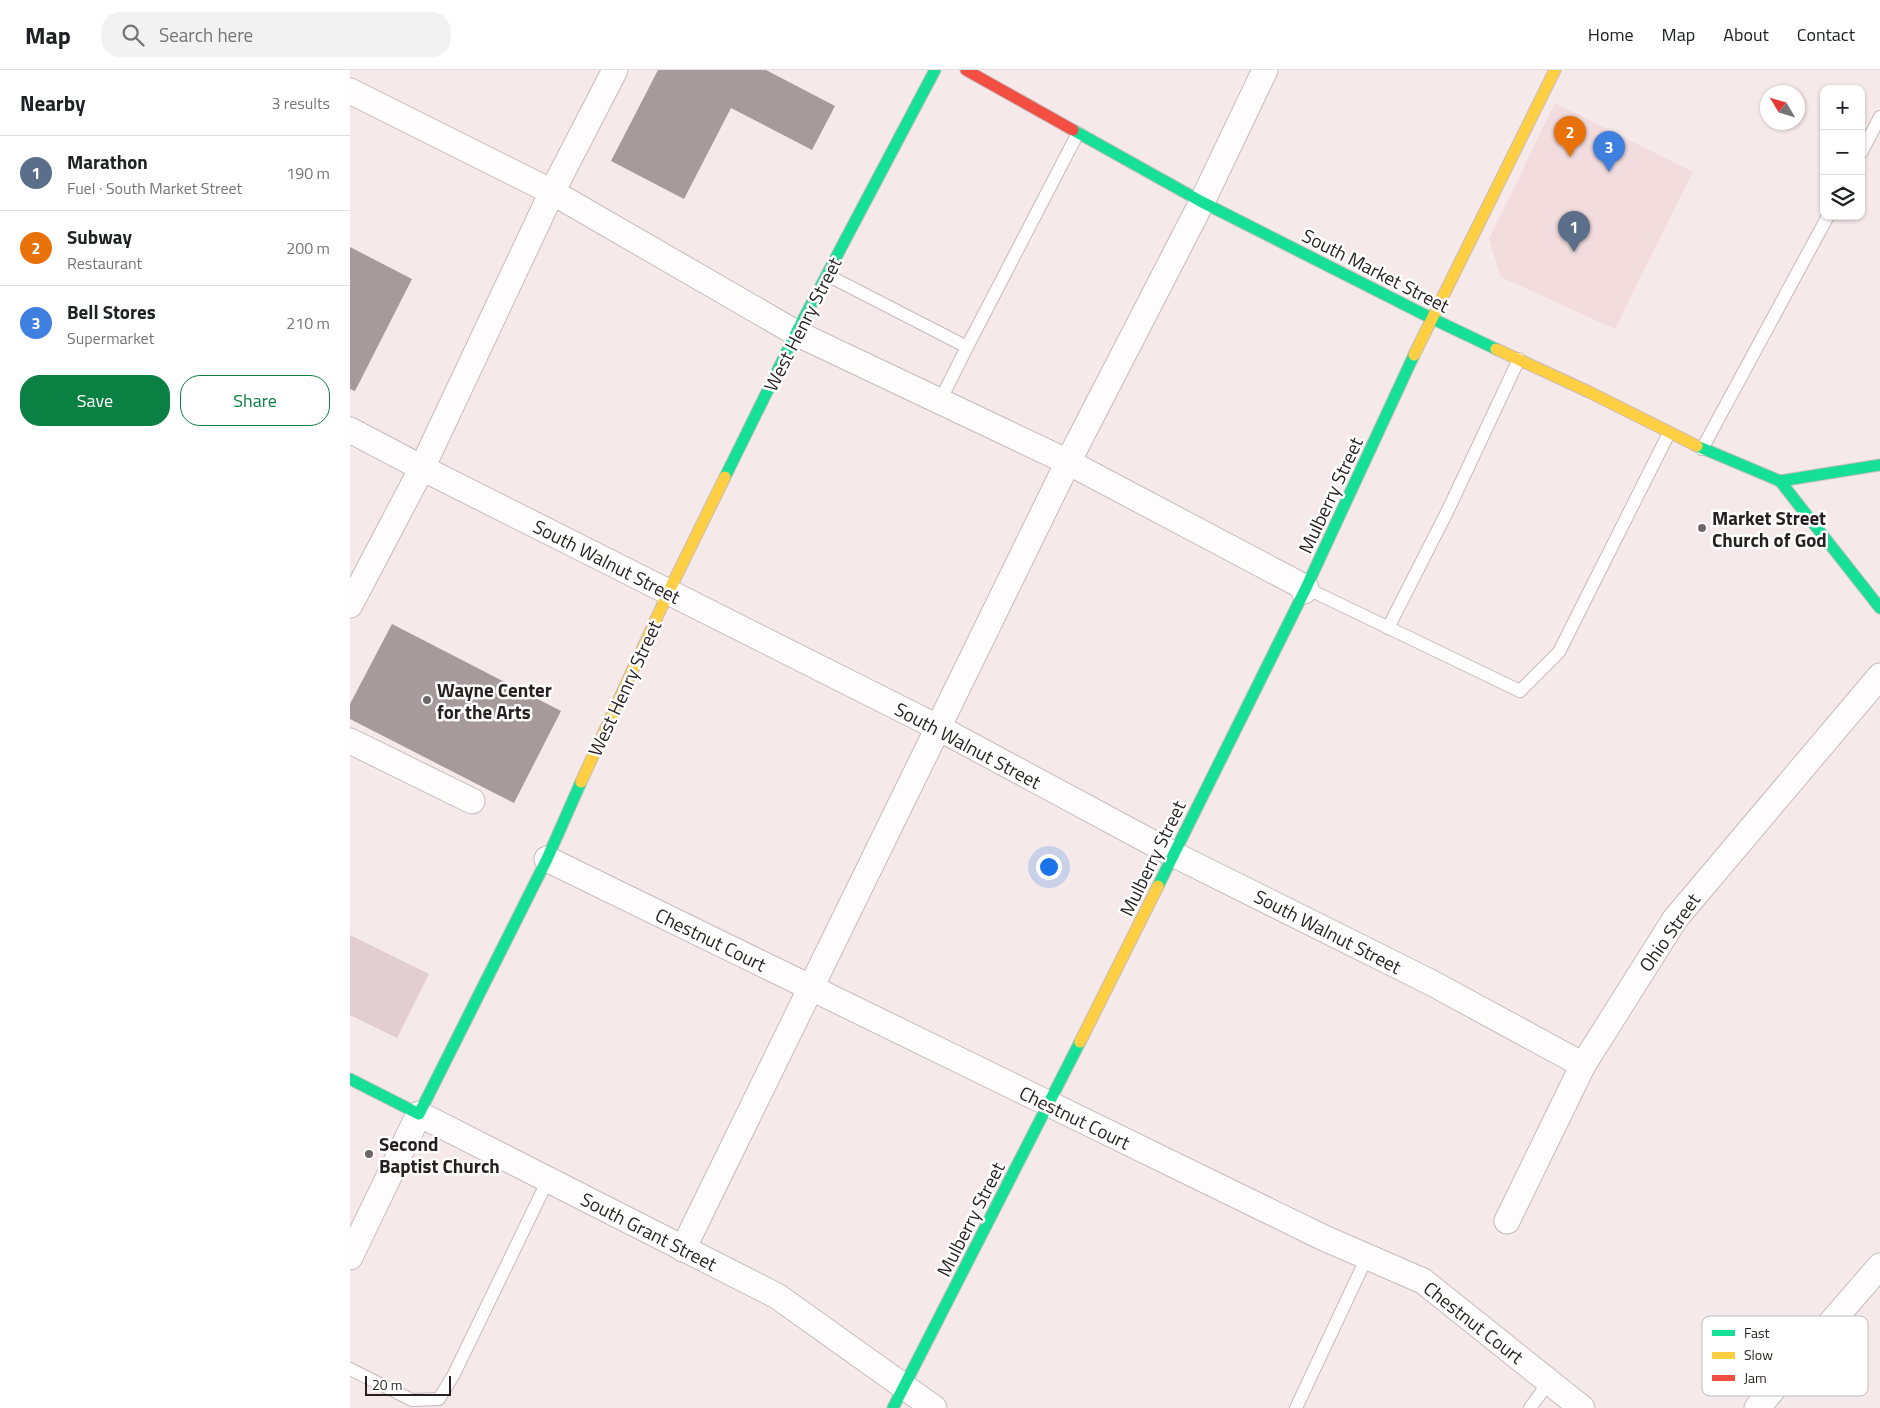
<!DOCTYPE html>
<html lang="en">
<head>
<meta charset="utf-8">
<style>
  body { margin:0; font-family:"Titillium Web",sans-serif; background:#f2f2f2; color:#202124 }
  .controls { position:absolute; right:15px; top:15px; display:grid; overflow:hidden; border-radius:10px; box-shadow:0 1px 4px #0004 }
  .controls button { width:45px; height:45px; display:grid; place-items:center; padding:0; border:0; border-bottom:1px solid #e0e0e0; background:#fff; color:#202124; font:25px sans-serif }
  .compass { position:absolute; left:1410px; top:15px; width:45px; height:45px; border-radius:50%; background:#fff; box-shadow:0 1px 4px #0004; rotate:308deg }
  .scale { position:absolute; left:15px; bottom:12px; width:86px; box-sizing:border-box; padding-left:5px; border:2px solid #271f1f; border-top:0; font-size:14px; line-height:18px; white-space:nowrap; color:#271f1f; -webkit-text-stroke:4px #fff; paint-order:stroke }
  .you { position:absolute; left:698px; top:796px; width:18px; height:18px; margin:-12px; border:4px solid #fff; border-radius:50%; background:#1a73e8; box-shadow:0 0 0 8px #1a73e833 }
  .badge { display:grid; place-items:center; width:32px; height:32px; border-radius:50%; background:#0b8043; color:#fff; font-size:16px; font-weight:700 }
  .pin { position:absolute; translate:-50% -41px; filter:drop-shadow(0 1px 2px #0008) }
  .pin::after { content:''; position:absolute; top:26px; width:18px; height:15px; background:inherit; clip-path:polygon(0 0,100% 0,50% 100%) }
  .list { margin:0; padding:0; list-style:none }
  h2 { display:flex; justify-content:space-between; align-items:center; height:65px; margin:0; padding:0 20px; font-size:21px }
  h2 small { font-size:16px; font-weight:400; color:#757577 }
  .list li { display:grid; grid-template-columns:32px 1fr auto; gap:15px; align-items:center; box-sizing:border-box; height:75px; padding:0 20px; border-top:1px solid #e0e0e0 }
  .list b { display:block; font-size:19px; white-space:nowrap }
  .list p { margin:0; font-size:16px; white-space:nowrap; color:#757577 }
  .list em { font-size:16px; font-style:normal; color:#757577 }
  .actions { display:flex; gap:10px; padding:15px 20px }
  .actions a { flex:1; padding:11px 0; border:1px solid #0b8043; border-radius:20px; text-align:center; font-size:18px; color:#0b8043 }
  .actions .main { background:#0b8043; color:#fff }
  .icon { flex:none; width:28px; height:28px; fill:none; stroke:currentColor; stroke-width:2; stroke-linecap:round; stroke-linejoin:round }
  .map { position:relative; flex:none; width:1530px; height:1338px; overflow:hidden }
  header { display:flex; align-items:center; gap:30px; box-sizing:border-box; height:70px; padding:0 25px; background:#fff; border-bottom:1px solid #e0e0e0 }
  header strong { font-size:24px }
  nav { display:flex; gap:28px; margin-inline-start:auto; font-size:18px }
  .search { width:350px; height:45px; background:#f2f2f2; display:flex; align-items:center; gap:12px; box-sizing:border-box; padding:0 18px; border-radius:20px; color:#757577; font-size:19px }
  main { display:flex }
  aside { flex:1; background:#fff }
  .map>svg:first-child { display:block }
  .built { fill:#f3dcde }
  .park { fill:#e2ced0 }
  .building { fill:#a69a9b }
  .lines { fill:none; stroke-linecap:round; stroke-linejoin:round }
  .lane-casing { stroke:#c6bcbd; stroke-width:14 }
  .street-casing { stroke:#c6bcbd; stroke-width:27 }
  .fast-casing { stroke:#c6bcbd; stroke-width:13 }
  .slow-casing { stroke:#c6bcbd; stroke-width:13 }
  .jam-casing { stroke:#c6bcbd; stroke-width:13 }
  .lane { stroke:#fefcfc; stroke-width:12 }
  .street { stroke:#fefcfc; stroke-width:25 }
  .fast { stroke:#16e098; stroke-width:11 }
  .slow { stroke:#ffcf43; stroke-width:11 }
  .jam { stroke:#f24e42; stroke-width:11 }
  .poi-dot { fill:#6f6666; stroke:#fff; stroke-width:2 }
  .labels { text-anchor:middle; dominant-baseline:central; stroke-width:5; stroke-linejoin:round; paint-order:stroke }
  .street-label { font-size:19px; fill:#271f1f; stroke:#fff }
  .poi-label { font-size:19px; font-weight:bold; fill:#271f1f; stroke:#fff; text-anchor:start }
  .key { fill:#fff; stroke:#bebcbc; stroke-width:1 }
  .key-label { font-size:14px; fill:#271f1f }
</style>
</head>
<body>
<header>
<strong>Map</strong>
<div class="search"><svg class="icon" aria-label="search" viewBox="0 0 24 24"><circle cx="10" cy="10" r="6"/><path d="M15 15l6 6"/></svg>Search here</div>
<nav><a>Home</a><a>Map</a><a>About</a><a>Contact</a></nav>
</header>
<main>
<aside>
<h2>Nearby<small>3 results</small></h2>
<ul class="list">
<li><span class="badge" style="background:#5c6f8a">1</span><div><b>Marathon</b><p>Fuel · South Market Street</p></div><em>190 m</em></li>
<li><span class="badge" style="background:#e8710a">2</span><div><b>Subway</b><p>Restaurant</p></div><em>200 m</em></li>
<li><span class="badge" style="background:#3f7fe0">3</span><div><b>Bell Stores</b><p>Supermarket</p></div><em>210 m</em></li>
</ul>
<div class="actions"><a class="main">Save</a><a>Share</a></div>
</aside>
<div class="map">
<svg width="1530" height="1338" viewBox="0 0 1530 1338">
  <rect width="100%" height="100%" fill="#f6e9ea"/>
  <polygon class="built" points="1205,33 1343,102 1265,259 1151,207 1139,169"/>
  <polygon class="park" points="0,865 79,904 47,968 0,945"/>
  <g class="building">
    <polygon points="308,0 416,0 485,36 462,80 381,38 334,129 261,91"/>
    <polygon points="0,177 62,209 5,321 0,319"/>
    <polygon points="42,554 211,641 164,733 0,649 0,634"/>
  </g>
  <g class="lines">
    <g class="lane-casing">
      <g id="lane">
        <polyline points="1511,83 1530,47"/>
        <polyline points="477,205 617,277 590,331"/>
        <polyline points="617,277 728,63"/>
        <polyline points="1352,379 1478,146"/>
        <polyline points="956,518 1170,621 1209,582 1319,363"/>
        <polyline points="1038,558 1098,440 1169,289"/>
        <polyline points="0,1299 62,1330 89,1329 104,1304 198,1110"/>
        <polyline points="946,1338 1017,1187"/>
        <polyline points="1180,1338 1199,1312"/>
      </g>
    </g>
    <g class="street-casing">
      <g id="street">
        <polyline points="0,21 202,122 446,263 718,392 956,518 954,521"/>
        <polyline points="0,360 72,398 587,657 823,784 1082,913 1233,995"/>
        <polyline points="0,535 72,398 202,122 265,0"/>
        <polyline points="0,671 122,731"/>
        <polyline points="197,789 974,1168 1073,1211 1232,1338"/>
        <polyline points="1157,1151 1233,995 1325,849 1530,606"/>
        <polyline points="333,1179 718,392 852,132 915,0"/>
        <polyline points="0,1187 69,1044 427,1226 584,1338"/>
        <polyline points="1407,1338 1530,1196"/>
      </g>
    </g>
    <g class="fast-casing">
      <g id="fast">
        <polyline points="723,60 852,132 1081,248 1146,279"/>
        <polyline points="1347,376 1430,411 1530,395"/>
        <polyline points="375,407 446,263 585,0"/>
        <polyline points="1430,411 1530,538"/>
        <polyline points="808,816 956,518 1064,285"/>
        <polyline points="0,1009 69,1044 197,789 231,712"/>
        <polyline points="543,1338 730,972"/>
      </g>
    </g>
    <g class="slow-casing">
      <g id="slow">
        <polyline points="1146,279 1239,322 1347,376"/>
        <polyline points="1064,285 1205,0"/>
        <polyline points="231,712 319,521 375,407"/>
        <polyline points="730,972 808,816"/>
      </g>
    </g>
    <g class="jam-casing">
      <polyline id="jam" points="616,0 723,60"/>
    </g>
    <use href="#lane" class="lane"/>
    <use href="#street" class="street"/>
    <use href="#fast" class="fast"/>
    <use href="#slow" class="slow"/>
    <use href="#jam" class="jam"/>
  </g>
  <g class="poi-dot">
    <circle cx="1352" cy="458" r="5"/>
    <circle cx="77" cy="630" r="5"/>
    <circle cx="19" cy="1084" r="5"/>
  </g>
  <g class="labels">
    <g class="street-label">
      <text transform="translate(1026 200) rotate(27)">South Market Street</text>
      <text transform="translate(452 254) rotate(-63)">West Henry Street</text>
      <text transform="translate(980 425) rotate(-65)">Mulberry Street</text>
      <text transform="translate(257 491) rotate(27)">South Walnut Street</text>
      <text transform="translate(274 618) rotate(-65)">West Henry Street</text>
      <text transform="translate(618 675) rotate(28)">South Walnut Street</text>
      <text transform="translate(802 788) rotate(-64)">Mulberry Street</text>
      <text transform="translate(978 861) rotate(27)">South Walnut Street</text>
      <text transform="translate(1319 862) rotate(-55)">Ohio Street</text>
      <text transform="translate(361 869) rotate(26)">Chestnut Court</text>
      <text transform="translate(725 1047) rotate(26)">Chestnut Court</text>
      <text transform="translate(620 1149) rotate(-63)">Mulberry Street</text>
      <text transform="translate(299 1161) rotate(27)">South Grant Street</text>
      <text transform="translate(1124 1252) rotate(38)">Chestnut Court</text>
    </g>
    <g class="poi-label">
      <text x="1362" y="447">Market Street<tspan x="1362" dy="22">Church of God</tspan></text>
      <text x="87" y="619">Wayne Center<tspan x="87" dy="22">for the Arts</tspan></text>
      <text x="29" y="1073">Second<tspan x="29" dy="22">Baptist Church</tspan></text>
    </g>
  </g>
  <rect x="1352" y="1246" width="166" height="80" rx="8" class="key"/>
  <rect x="1362" y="1260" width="23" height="6" fill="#16e098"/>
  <rect x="1362" y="1282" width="23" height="7" fill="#ffcf43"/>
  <rect x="1362" y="1305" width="23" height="6" fill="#f24e42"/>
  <g class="key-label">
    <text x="1394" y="1268">Fast</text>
    <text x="1394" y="1290">Slow</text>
    <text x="1394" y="1313">Jam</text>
  </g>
</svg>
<div class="controls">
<button>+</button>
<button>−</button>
<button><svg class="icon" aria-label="layers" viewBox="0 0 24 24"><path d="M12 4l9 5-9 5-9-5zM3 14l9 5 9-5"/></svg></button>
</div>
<svg class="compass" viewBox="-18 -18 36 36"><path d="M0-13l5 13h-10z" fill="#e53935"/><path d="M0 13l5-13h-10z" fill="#757577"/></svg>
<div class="scale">20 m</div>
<div class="you"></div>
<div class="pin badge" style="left:1224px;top:182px;background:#5c6f8a">1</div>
<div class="pin badge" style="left:1220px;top:87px;background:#e8710a">2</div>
<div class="pin badge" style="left:1259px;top:102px;background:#3f7fe0">3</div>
</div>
</main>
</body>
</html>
